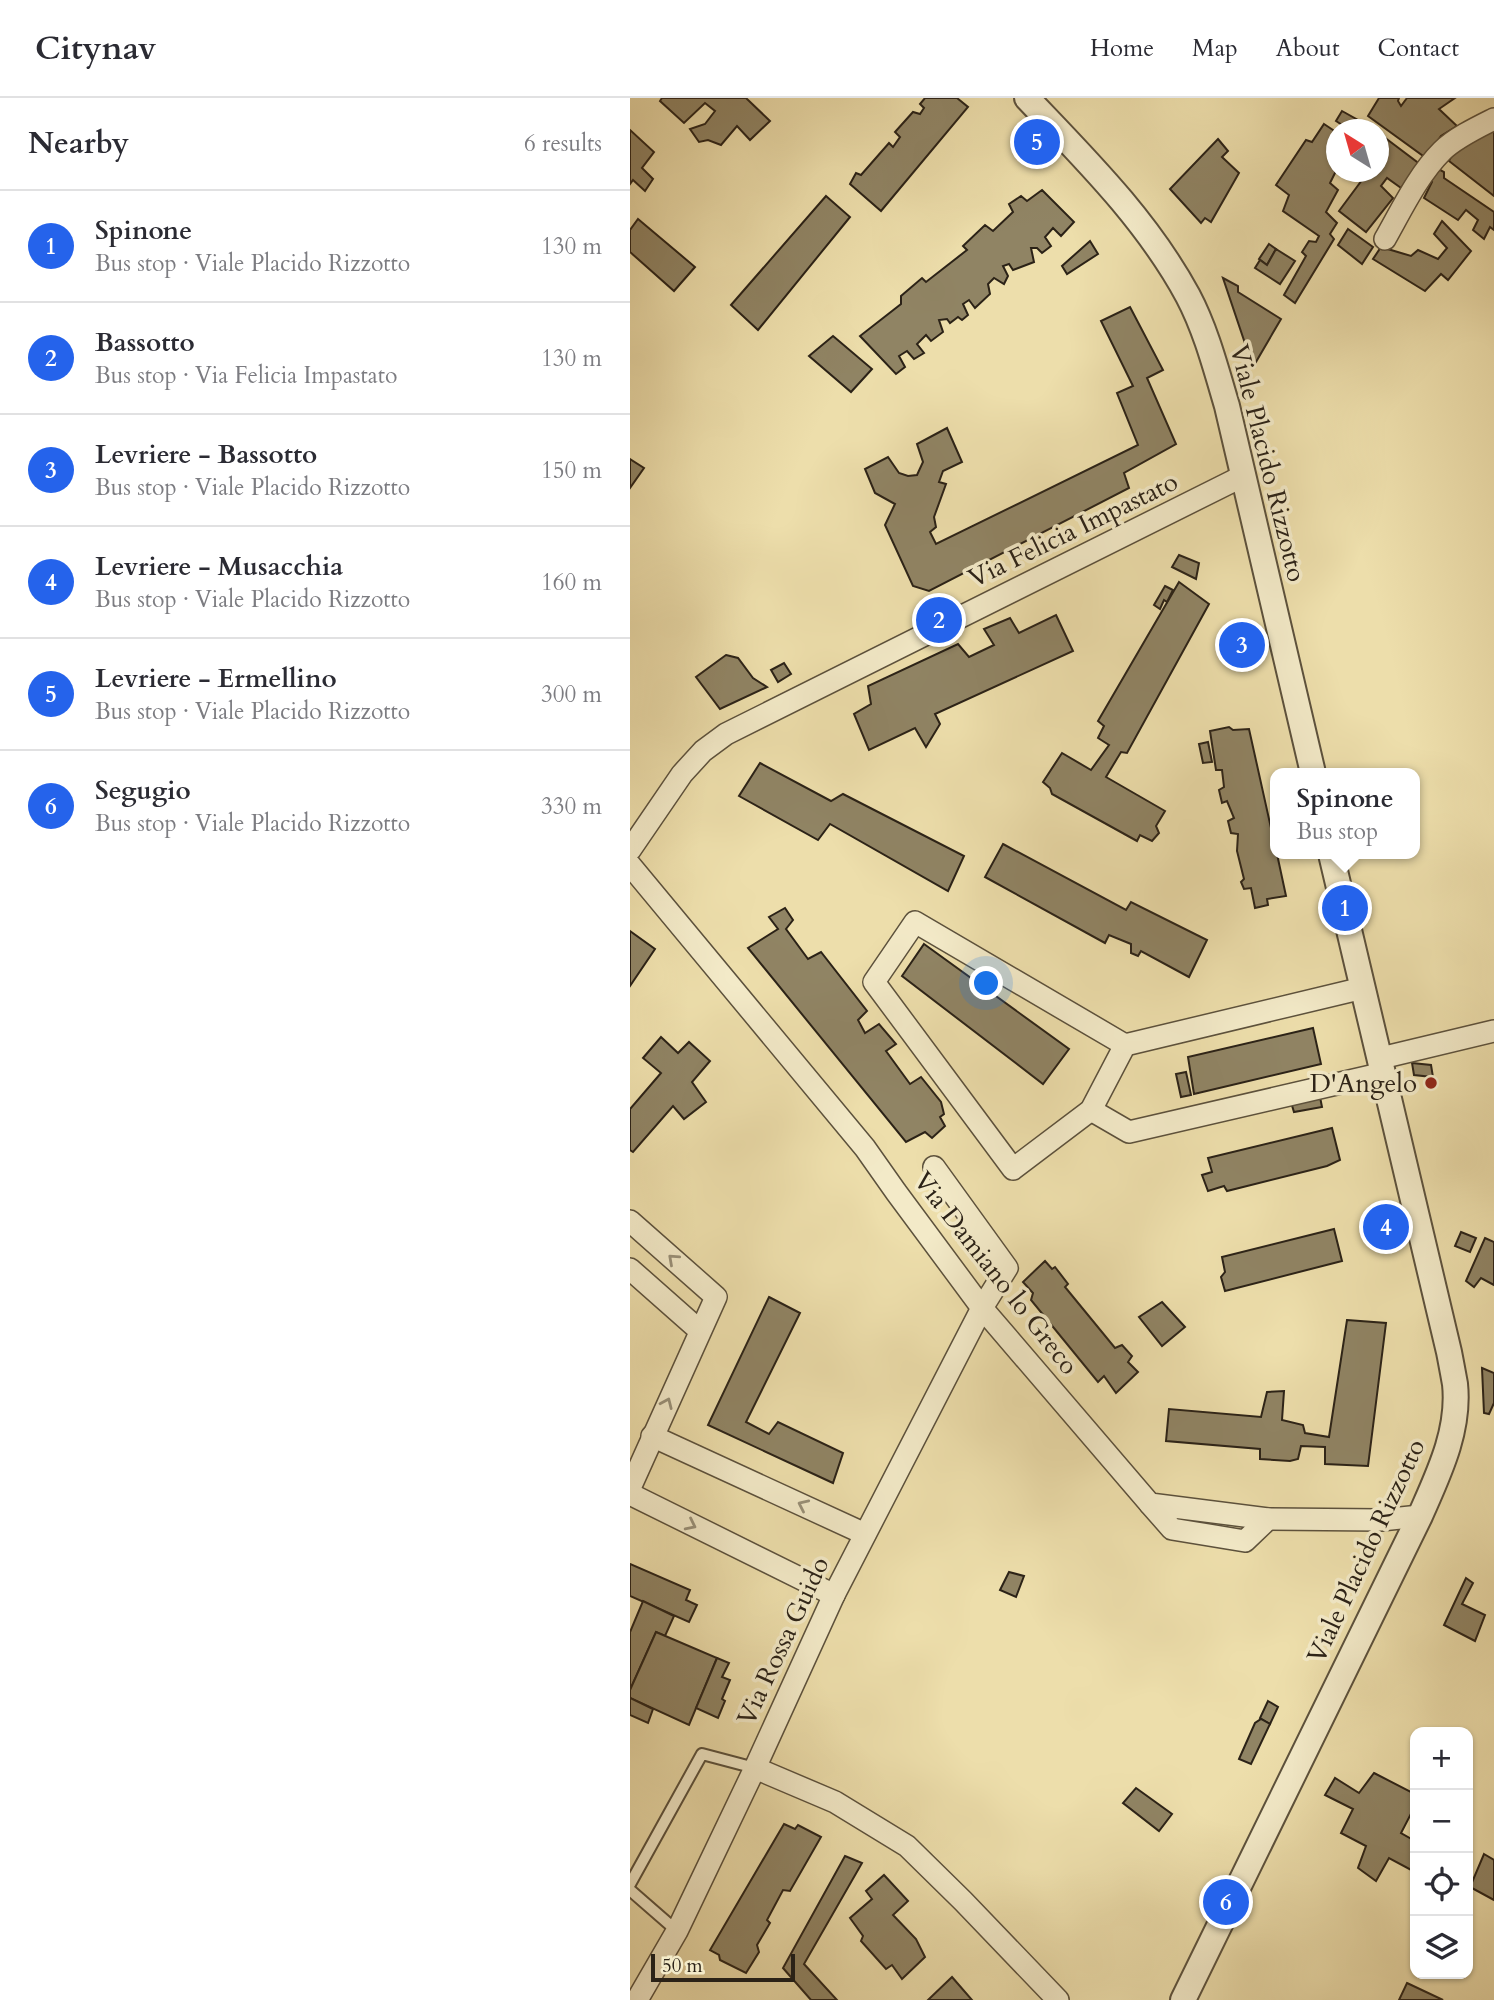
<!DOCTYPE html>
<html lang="en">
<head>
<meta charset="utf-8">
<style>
  body { margin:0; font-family:Cardo,serif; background:#f7f7f7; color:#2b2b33 }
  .controls { position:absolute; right:21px; bottom:21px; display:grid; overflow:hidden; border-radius:14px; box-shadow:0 2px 5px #0004 }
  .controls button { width:63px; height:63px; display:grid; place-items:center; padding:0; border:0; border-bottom:2px solid #e1e1e2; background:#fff; color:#2b2b33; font:35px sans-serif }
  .compass { position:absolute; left:696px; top:21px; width:63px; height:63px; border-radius:50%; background:#fff; box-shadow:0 2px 5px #0004; rotate:323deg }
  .scale { position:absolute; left:21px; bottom:18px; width:144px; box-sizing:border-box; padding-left:7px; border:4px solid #2b2217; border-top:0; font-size:19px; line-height:24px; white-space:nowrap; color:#2b2217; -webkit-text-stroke:5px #f3eac8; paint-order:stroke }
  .you { position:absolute; left:357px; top:886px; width:24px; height:24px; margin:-18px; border:5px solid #fff; border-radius:50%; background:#1a73e8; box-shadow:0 0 0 10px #1a73e833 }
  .badge { display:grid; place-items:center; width:46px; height:46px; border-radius:50%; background:#2563eb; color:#fff; font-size:23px; font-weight:700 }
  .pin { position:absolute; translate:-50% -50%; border:4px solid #fff; box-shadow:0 2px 7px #0006 }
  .popup { position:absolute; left:640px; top:670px; width:150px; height:91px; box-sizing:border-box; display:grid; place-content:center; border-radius:14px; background:#fff; filter:drop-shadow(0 2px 5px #0005); font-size:23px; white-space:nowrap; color:#7c7c81 }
  .popup b { font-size:26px; color:#2b2b33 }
  .popup::after { content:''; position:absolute; left:50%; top:100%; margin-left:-14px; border:14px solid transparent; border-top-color:#fff }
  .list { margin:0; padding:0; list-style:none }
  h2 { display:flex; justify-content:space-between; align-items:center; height:91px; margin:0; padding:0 28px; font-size:30px }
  h2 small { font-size:23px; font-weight:400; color:#7c7c81 }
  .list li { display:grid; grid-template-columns:46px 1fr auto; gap:21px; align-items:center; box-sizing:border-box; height:112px; padding:0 28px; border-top:2px solid #e1e1e2 }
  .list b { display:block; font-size:26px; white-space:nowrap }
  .list p { margin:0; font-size:23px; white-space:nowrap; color:#7c7c81 }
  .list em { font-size:23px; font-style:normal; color:#7c7c81 }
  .icon { flex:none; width:38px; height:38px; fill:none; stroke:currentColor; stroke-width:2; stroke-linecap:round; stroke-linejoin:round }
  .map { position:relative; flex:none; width:864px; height:1902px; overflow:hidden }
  header { display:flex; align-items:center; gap:42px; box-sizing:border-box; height:98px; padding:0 35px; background:#fff; border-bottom:2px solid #e1e1e2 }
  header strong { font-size:33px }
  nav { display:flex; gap:38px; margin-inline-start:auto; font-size:24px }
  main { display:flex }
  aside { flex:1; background:#fff }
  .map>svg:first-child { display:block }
  .building { fill:#908464; stroke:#2b2217; stroke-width:2 }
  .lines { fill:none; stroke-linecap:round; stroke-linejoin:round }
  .service-casing { stroke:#5c513c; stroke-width:14 }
  .minor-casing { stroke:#5c513c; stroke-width:24 }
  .tertiary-casing { stroke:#5c513c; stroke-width:28 }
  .service { stroke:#f3eac8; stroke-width:10 }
  .minor { stroke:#f3eac8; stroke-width:21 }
  .tertiary { stroke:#f3eac8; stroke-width:24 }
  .oneway { stroke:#999078 }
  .poi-dot { fill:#8f2418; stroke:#f3eac8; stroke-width:2.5 }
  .labels { text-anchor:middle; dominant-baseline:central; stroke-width:7; stroke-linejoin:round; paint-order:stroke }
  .street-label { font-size:26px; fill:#2b2217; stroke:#f3eac8 }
  .poi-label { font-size:26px; fill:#2b2217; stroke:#f3eac8; text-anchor:end }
</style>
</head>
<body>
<header>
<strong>Citynav</strong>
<nav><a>Home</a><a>Map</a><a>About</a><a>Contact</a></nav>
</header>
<main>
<aside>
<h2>Nearby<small>6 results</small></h2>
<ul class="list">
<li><span class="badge">1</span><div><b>Spinone</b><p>Bus stop · Viale Placido Rizzotto</p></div><em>130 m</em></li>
<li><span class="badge">2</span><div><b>Bassotto</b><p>Bus stop · Via Felicia Impastato</p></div><em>130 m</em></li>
<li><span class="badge">3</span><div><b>Levriere - Bassotto</b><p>Bus stop · Viale Placido Rizzotto</p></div><em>150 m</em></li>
<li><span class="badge">4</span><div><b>Levriere - Musacchia</b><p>Bus stop · Viale Placido Rizzotto</p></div><em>160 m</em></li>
<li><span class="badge">5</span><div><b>Levriere - Ermellino</b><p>Bus stop · Viale Placido Rizzotto</p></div><em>300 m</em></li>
<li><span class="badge">6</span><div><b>Segugio</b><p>Bus stop · Viale Placido Rizzotto</p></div><em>330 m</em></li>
</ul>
</aside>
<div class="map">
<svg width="864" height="1902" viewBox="0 0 864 1902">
  <rect width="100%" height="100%" fill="#eddeab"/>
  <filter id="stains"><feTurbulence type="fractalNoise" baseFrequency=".00286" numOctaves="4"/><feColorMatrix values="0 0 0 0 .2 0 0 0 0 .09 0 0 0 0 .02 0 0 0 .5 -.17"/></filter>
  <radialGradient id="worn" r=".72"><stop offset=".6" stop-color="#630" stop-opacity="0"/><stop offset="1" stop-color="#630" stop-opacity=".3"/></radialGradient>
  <g class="building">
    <polygon points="32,0 116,0 140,23 120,42 107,28 91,47 78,42 69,44 60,31 75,26 85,13 75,5 54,25 30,3"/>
    <polygon points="295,0 327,0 338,9 251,113 220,86 226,75 231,77 259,45 263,49 270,39 265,34 283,14 290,16 294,10 290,6"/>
    <polygon points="749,0 769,0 768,3 771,8 777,0 825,0 809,11 827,28 811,38 796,60 738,18"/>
    <polygon points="712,13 735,26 732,32 720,32 706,23"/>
    <polygon points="694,26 706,34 706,73 700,85 708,92 696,114 707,125 700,136 704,141 665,205 654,197 676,158 672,154 679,143 686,144 689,138 653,113 659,97 646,87 676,42 682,44"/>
    <polygon points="864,30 864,98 819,63 825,50"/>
    <polygon points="0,32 24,54 12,70 23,81 15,93 3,82 0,86"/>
    <polygon points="750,36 791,67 771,90 757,80 751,88 763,100 736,134 709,113 738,74 748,74 748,59 750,56 748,54"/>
    <polygon points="588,41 598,53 592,59 609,75 581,124 575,120 571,125 540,91"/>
    <polygon points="803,68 814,74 814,80 864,114 864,132 860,129 854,141 843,132 848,122 836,112 828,122 794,100 802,84 796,77"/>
    <polygon points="412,92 444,124 431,138 423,130 415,139 421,148 412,155 407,150 401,150 404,164 383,172 379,166 373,168 378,178 374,186 364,180 358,186 360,196 345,210 339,202 333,206 338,217 332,222 328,219 320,225 317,221 309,222 313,234 301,243 296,237 287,246 294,255 284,261 277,253 269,258 275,269 266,276 230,238 271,206 271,198 292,180 296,184 337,152 333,148 355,127 363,133 383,114 379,106 391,98 397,103"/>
    <polygon points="196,98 220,119 128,232 101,207"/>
    <polygon points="8,121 65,169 44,193 0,154 0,132"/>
    <polygon points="812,123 841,153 818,182 811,176 795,193 743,161 751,149 781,158 788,152 808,161 817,150 804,136"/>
    <polygon points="718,131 743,149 732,166 708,147"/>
    <polygon points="460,143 468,156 437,176 432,168"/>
    <polygon points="639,146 646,151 637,167 629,161"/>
    <polygon points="646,151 665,163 650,186 625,170 630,162 637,167"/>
    <polygon points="593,180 608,188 608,194 651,221 623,269"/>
    <polygon points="500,209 533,272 517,280 546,346 494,375 499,390 299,493 283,488 255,427 265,406 245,395 235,371 258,359 269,375 278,378 287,377 293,364 287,346 317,330 332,364 313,373 309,384 316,386 304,419 306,429 300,434 306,446 508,347 487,295 503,288 471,223"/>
    <polygon points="203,238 242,271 221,294 179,258"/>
    <polygon points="0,361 14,370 0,390"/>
    <polygon points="549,457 569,465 566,481 542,469"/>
    <polygon points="549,484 579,506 497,655 491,654 476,679 535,713 526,728 529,735 522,743 510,737 507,743 422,696 420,690 413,684 432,655 461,672 479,647 468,640 474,628 468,623"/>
    <polygon points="535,488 543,492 537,504 534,502 530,511 524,507"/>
    <polygon points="426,517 443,553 305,616 310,626 296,649 285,630 239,652 224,616 241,606 238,588 328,546 339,559 364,547 354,531 380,520 389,535"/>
    <polygon points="96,557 108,560 123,580 137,589 90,611 66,579"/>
    <polygon points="154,565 161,576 148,584 141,572"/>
    <polygon points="599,629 603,632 619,631 645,748 645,756 647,756 656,798 637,801 638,807 625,810 621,790 614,791 611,784 614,781 607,753 608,736 601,735 598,723 604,720 597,703 592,705 589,692 594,689 592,672 586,672 580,633"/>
    <polygon points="578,644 582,664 573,665 569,646"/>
    <polygon points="130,665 201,703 213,696 334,758 318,793 200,726 188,742 109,698"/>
    <polygon points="373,746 496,812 501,804 577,842 559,879 511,853 508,858 501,855 501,846 479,837 475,845 355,779"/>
    <polygon points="155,810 163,822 156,831 178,861 191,854 237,913 228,922 235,935 249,926 266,946 256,953 280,986 291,979 311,1004 314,1016 310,1019 315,1028 302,1040 295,1034 276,1044 118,850 148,831 139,819"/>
    <polygon points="0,833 25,851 0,888"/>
    <polygon points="294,846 439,951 413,986 272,878"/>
    <polygon points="683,930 691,966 564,996 558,959"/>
    <polygon points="31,939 48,955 59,944 80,963 62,984 76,1004 54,1021 43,1008 3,1054 0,1052 0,1011 31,975 13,960"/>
    <polygon points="782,965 801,967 803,979 784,977"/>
    <polygon points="556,974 561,997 551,999 546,976"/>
    <polygon points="689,994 692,1009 664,1014 660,1001"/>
    <polygon points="702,1030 710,1062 697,1068 597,1093 594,1088 578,1093 572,1077 582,1074 578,1060"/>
    <polygon points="704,1131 712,1163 595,1193 591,1179 595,1174 592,1159"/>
    <polygon points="831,1134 846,1140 840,1154 825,1148"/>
    <polygon points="855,1140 864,1144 864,1187 851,1180 844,1189 836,1183"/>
    <polygon points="415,1163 422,1171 425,1169 438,1186 435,1189 485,1250 492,1247 502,1258 498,1264 508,1274 486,1295 474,1278 468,1284 401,1202 403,1195 393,1184"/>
    <polygon points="139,1199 170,1215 116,1324 139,1336 148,1324 213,1355 203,1385 78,1327"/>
    <polygon points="532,1204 555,1229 532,1248 509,1219"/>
    <polygon points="717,1222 756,1225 738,1368 695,1366 695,1349 671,1348 668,1361 660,1363 630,1361 630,1351 536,1343 539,1311 631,1319 637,1294 654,1293 652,1322 673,1327 675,1335 699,1339"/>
    <polygon points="852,1270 864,1275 864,1305 859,1316 854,1315"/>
    <polygon points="0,1466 60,1492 56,1502 67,1507 59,1524 0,1498"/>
    <polygon points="379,1474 394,1478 386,1499 370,1492"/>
    <polygon points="836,1480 843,1485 832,1506 855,1517 845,1543 814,1527"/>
    <polygon points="13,1503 44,1518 35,1538 26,1534 0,1592 0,1534"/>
    <polygon points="26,1534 87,1560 59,1627 0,1600 0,1592"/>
    <polygon points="87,1560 99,1565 92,1579 100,1582 92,1601 95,1603 88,1620 66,1610"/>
    <polygon points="0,1600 23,1611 18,1625 0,1617"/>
    <polygon points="638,1603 648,1609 640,1626 630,1620"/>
    <polygon points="631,1621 640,1626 621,1666 609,1661 625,1625"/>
    <polygon points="744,1675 785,1696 785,1708 771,1735 785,1743 785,1774 759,1760 746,1783 728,1770 736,1748 711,1735 723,1711 695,1697 705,1680 729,1695"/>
    <polygon points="506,1690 542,1716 529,1733 493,1705"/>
    <polygon points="154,1726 165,1731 168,1727 191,1739 160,1793 153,1792 137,1822 140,1825 127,1847 129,1854 116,1875 90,1862 89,1857 80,1852"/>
    <polygon points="854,1756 864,1762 864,1802 840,1789"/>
    <polygon points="215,1758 232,1765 174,1866 207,1902 181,1902 153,1870"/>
    <polygon points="254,1777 278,1803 263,1817 286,1841 295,1859 272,1881 262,1867 256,1871 231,1843 233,1838 220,1820 242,1801 236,1793"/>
    <polygon points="322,1879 342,1902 298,1902"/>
    <polygon points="777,1885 813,1902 769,1902"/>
  </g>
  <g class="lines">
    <g class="service-casing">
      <g id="service">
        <polyline points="0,1786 72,1656 125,1670"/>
        <polyline points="0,1792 47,1833"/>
      </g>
    </g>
    <g class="minor-casing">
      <g id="minor">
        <path d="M755 141C772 111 788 77 812 53 825 40 848 29 864 21"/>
        <polyline points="0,752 52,676 73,653 96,636 613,378"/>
        <polyline points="0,767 235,1050 266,1094 352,1210 520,1406 638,1421 751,1422 790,1418"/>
        <polyline points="495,947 285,824 244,884 383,1071 461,1012 495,947 733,890"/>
        <polyline points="751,960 864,933"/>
        <polyline points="461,1012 499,1034 754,975"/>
        <polyline points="0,1123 86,1199 0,1390"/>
        <polyline points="0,1171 69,1232"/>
        <polyline points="22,1338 235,1436"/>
        <polyline points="0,1396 204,1497"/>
        <polyline points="520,1406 542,1431 615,1443 638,1421"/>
        <polyline points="125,1670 205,1704 277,1748 333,1803 428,1902"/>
        <polyline points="7,1902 47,1833 125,1670 204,1497 352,1210 377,1170 304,1069"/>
      </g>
    </g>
    <g class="tertiary-casing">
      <g id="tertiary">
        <path d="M397 0C455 61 517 122 558 198 576 232 586 271 597 308L683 675"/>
        <path d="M553 1902 790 1418C808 1377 830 1333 825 1286 823 1275 821 1264 819 1254L701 756"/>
      </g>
    </g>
    <use href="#service" class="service"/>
    <use href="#minor" class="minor"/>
    <use href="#tertiary" class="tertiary"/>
  </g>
  <defs><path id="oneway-chevron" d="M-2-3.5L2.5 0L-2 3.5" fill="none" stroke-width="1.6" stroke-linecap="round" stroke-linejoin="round" transform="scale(1.75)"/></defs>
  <g class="oneway">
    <use href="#oneway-chevron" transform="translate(43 1161) rotate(-138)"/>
    <use href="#oneway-chevron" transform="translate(37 1305) rotate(-66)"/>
    <use href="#oneway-chevron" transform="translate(173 1407) rotate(-155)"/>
    <use href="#oneway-chevron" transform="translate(61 1427) rotate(26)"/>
  </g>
  <circle class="poi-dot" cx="801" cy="985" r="7"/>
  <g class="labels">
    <g class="street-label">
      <text transform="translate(638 365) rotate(76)">Viale Placido Rizzotto</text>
      <text transform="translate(443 432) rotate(-26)">Via Felicia Impastato</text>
      <text transform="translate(366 1175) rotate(52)">Via Damiano lo Greco</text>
      <text transform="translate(736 1453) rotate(-65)">Viale Placido Rizzotto</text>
      <text transform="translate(153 1543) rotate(-65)">Via Rossa Guido</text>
    </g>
    <g class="poi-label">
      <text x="787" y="985">D'Angelo</text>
    </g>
  </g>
  <rect width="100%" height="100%" filter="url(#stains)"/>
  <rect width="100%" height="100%" fill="url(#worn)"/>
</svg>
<div class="controls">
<button>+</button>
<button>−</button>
<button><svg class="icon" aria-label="locate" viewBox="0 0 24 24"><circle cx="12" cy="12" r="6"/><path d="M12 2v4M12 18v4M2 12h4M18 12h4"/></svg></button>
<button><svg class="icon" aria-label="layers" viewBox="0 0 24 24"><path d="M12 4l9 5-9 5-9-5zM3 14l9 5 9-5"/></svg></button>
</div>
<svg class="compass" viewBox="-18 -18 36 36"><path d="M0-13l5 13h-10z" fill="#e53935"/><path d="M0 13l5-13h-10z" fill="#7c7c81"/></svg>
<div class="scale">50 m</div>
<div class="you"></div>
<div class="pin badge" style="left:715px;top:810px">1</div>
<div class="popup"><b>Spinone</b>Bus stop</div>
<div class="pin badge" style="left:309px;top:522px">2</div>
<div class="pin badge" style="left:612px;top:547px">3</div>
<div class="pin badge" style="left:756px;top:1129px">4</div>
<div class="pin badge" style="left:407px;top:44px">5</div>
<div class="pin badge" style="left:596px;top:1804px">6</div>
</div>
</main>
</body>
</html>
